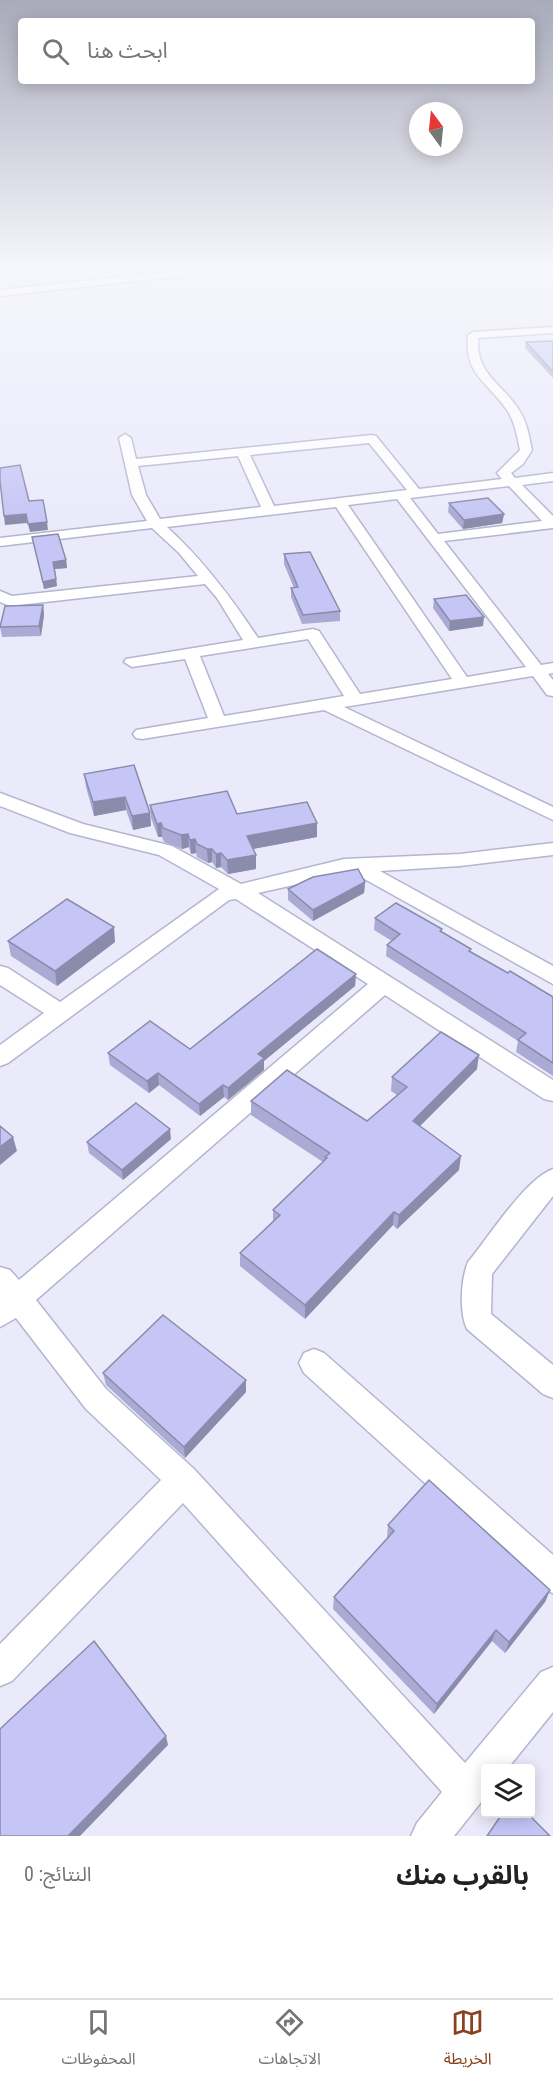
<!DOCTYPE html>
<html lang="ar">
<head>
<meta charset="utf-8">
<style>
  body { margin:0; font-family:"Roboto Condensed","Noto Sans Arabic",sans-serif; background:#f6f6f6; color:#222; direction:rtl }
  .controls { position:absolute; right:18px; bottom:18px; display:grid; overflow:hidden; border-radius:6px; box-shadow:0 3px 15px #0003 }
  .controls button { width:54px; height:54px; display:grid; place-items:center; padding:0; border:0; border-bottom:2px solid #e0e0e0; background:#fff; color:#222; font:30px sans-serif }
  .compass { position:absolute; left:409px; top:102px; width:54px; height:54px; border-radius:50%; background:#fff; box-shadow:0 3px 15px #0003; rotate:345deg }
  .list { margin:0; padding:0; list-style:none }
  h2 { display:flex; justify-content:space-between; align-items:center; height:78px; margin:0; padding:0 24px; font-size:26px }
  h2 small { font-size:20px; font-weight:400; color:#767676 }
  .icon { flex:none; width:33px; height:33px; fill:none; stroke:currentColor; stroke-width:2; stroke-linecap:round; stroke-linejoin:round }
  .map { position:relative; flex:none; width:553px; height:1836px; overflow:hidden; direction:ltr }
  .search { position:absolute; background:#fff; box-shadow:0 3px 15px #0003; left:18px; right:18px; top:18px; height:66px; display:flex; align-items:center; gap:15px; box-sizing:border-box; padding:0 21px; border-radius:6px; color:#767676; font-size:22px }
  .sheet { height:162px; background:#fff }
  nav { display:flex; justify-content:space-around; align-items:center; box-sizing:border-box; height:84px; border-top:2px solid #e0e0e0; background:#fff; font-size:16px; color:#767676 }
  nav a { display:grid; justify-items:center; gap:3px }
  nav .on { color:#89421f }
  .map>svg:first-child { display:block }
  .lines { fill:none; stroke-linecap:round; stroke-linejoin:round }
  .minor-casing { stroke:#b4b5cf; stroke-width:3 }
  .minor { fill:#fff; fill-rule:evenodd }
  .wall { fill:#aaaad4 }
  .shaded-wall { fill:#8b8bac }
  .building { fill:#c6c6f6; stroke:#8b8bac; stroke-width:1.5 }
</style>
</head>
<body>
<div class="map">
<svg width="553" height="1836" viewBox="0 0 553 1836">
  <rect width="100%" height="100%" fill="#eaeafb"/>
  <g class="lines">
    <g class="minor-casing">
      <g id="minor">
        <polygon points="218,266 249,266 245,269 0,296 0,290"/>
        <path d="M553 327V333L478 338C476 375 501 382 519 410 527 422 529 436 532 450L523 464 511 473 515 478 553 473V481L522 485 553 516V528L444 541 541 665 553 663V673L548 674 553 680V696L547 695 533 676 344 707 553 807V820L324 710 142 739 136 738 133 734 136 730 208 718 185 659 132 667 124 662 126 659 243 640 217 598 205 584 10 606 0 602V591L12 596 198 576 179 553 152 528 0 546V538L147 521 132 495 119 438 125 434 131 438 136 459 372 435 376 436 419 489 502 479 497 473 520 450C517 436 515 422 507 410 487 381 464 375 468 335L473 332ZM369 443 407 490 274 506 250 455ZM238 456 261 507 160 519 146 495 138 466ZM509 486 542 521 438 534 410 498ZM397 499 526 667 467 677 348 505ZM336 507 452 679 360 694 319 631 313 629 258 638C231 597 203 560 167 527ZM308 639 344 696 224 716 200 656Z"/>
        <polygon points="0,793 83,824 172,846 241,884 344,859 460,854 553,843 553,855 460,866 380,871 553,966 553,984 352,872 258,893 553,1080 553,1101 544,1099 385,995 36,1300 106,1389 194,1469 465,1763 541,1672 553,1667 553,1712 508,1768 486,1768 486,1796 454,1836 411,1836 417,1823 442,1792 183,1503 12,1681 0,1686 0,1644 161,1480 86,1409 16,1318 0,1327 0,1267 10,1270 19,1280 368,984 236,899 229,900 8,1063 0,1066 0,1045 44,1013 0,985 0,966 8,968 60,1002 219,889 159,855 70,833 0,806"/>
        <path d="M553 1169V1196L492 1274 491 1314 553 1365V1398L543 1394 467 1329C459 1312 461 1279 468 1262 488 1238 525 1179 553 1169Z"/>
        <polygon points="314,1349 324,1353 553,1555 553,1593 541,1589 304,1373 299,1363 304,1353"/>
      </g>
    </g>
    <use href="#minor" class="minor"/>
  </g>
  <g class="wall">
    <polygon points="553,341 553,378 525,348 526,342"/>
    <polygon points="449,503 504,514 502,523 463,529 448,512"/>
    <polygon points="32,537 66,560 67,568 55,569 57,586 44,589"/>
    <polygon points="284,554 340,611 340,621 302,624 291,597 291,588 294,588 284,564"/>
    <polygon points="434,599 483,626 449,631 433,608"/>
    <polygon points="43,605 44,615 41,636 2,637 0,627"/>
    <polygon points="84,774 150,813 151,826 133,830 126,810 94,816 86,787"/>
    <polygon points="150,805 237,814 317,837 253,849 256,869 228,874 221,867 216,868 212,862 208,863 197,857 196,853 191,854 189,847 182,849 164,842 162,837 158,837 151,818"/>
    <polygon points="365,882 364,893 313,921 288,900 288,889"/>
    <polygon points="375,918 442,929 442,932 470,952 553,997 553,1076 516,1052 518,1041 386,956 387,945 392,941 374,930"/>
    <polygon points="8,941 115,942 57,986 11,956"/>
    <polygon points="356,974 355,986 264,1061 264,1070 228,1100 224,1097 200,1116 159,1085 149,1093 110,1065 108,1053 190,1049"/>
    <polygon points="477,1069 420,1126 459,1170 397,1229 393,1225 305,1319 240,1266 240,1253 273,1221 273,1210 323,1162 251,1115 251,1101 367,1121 397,1095 391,1091 392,1077"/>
    <polygon points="171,1139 123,1180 89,1153 87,1142"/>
    <polygon points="103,1373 246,1380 246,1392 185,1458 106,1385"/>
    <polygon points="388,1525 550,1590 545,1602 505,1653 492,1641 434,1714 333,1609 334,1597 387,1538"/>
  </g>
  <g class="shaded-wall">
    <polygon points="26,514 27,523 5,525 4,516"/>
    <polygon points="504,514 502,523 463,529 464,520"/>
    <polygon points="47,522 48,530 30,532 28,524"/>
    <polygon points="66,560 67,568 54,569 53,562"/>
    <polygon points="56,579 57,586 44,589 43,582"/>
    <polygon points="43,605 44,615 41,636 39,626"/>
    <polygon points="484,617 483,626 449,631 450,621"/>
    <polygon points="125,797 126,810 94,816 93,802"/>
    <polygon points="150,813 151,826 133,830 132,816"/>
    <polygon points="161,823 162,837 158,837 157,824"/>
    <polygon points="317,823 317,837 248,850 247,836"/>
    <polygon points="188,834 189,847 182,849 181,835"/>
    <polygon points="195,839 196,853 191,854 190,840"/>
    <polygon points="207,849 212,849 212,862 208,863"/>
    <polygon points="221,853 221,867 216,868 216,854"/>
    <polygon points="256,855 256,869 228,874 227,860"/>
    <polygon points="365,882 364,893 313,921 313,910"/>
    <polygon points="114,927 115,942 57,986 55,971"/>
    <polygon points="356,974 355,986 264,1061 264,1070 228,1100 228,1088 258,1054"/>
    <polygon points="479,1055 477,1069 411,1135 413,1121"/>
    <polygon points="158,1073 159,1085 149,1093 147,1081"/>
    <polygon points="223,1085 224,1097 200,1116 199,1104"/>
    <polygon points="170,1129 171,1139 123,1180 122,1170"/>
    <polygon points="13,1137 17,1151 0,1165 0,1147"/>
    <polygon points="461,1156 459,1170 397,1229 399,1215"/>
    <polygon points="394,1212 393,1225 305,1319 305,1305"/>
    <polygon points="246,1380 246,1392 185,1458 184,1447"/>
    <polygon points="550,1590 545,1602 505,1653 509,1642"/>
    <polygon points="496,1630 492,1641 434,1714 437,1704"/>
    <polygon points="166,1736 168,1745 80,1836 68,1836"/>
  </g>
  <g class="building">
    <polygon points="553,341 553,372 526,342"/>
    <polygon points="20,465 29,501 43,500 47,522 28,524 26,514 4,516 0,481 0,468"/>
    <polygon points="488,498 504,514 464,520 449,503"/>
    <polygon points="58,534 66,560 53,562 56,579 43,582 32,537"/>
    <polygon points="310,552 340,611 303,615 291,588 298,587 284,554"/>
    <polygon points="466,595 484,617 450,621 434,599"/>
    <polygon points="43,605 39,626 0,627 5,606"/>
    <polygon points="134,765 150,813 132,816 125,797 93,802 84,774"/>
    <polygon points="227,791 237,814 307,802 317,823 247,836 256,855 227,860 221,853 216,854 212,849 207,849 197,844 195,839 190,840 188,834 181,835 163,828 161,823 157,824 150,805"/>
    <polygon points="358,869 365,882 313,910 288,889 313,877"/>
    <polygon points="67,899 114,927 55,971 8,941"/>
    <polygon points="396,903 442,929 440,931 471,949 469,951 508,973 510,971 553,997 553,1063 518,1040 526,1033 387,945 400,934 375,918"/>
    <polygon points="317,949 356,974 258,1054 264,1058 228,1088 223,1085 199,1104 158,1073 147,1081 108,1053 150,1021 190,1049"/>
    <polygon points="441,1032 479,1055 413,1121 461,1156 399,1215 394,1212 305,1305 240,1253 280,1215 273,1210 327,1158 325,1157 330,1153 251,1101 287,1070 367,1121 407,1087 392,1077"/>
    <polygon points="136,1103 170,1129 122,1170 87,1142"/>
    <polygon points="0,1126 13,1137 0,1147"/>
    <polygon points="163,1315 246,1380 184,1447 103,1373"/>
    <polygon points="429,1480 550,1590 509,1642 496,1630 437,1704 334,1597 394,1531 388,1525"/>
    <polygon points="94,1641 166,1736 68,1836 0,1836 0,1729"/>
    <polygon points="502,1814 528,1814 550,1836 487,1836"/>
  </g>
  <linearGradient id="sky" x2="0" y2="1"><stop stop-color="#a9aaba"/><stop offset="0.51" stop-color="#f6f6fd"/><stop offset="1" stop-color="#f6f6fd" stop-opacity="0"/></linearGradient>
  <rect width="553" height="523" fill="url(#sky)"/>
</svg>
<div class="controls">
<button><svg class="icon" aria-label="layers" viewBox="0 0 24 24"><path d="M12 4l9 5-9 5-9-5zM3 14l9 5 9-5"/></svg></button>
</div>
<svg class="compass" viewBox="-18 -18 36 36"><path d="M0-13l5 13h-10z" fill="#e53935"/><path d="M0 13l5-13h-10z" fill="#767676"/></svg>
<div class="search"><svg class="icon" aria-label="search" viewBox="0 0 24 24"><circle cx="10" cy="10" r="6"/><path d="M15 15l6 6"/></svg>ابحث هنا</div>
</div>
<section class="sheet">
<h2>بالقرب منك<small>النتائج: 0</small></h2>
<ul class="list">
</ul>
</section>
<nav>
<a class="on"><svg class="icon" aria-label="map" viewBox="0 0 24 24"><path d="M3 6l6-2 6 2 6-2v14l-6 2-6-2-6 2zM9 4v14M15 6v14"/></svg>الخريطة</a>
<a><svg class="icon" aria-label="directions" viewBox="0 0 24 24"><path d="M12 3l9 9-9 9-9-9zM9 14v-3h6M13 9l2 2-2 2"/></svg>الاتجاهات</a>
<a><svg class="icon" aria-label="saved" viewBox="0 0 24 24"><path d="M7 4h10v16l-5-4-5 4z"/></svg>المحفوظات</a>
</nav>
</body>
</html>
